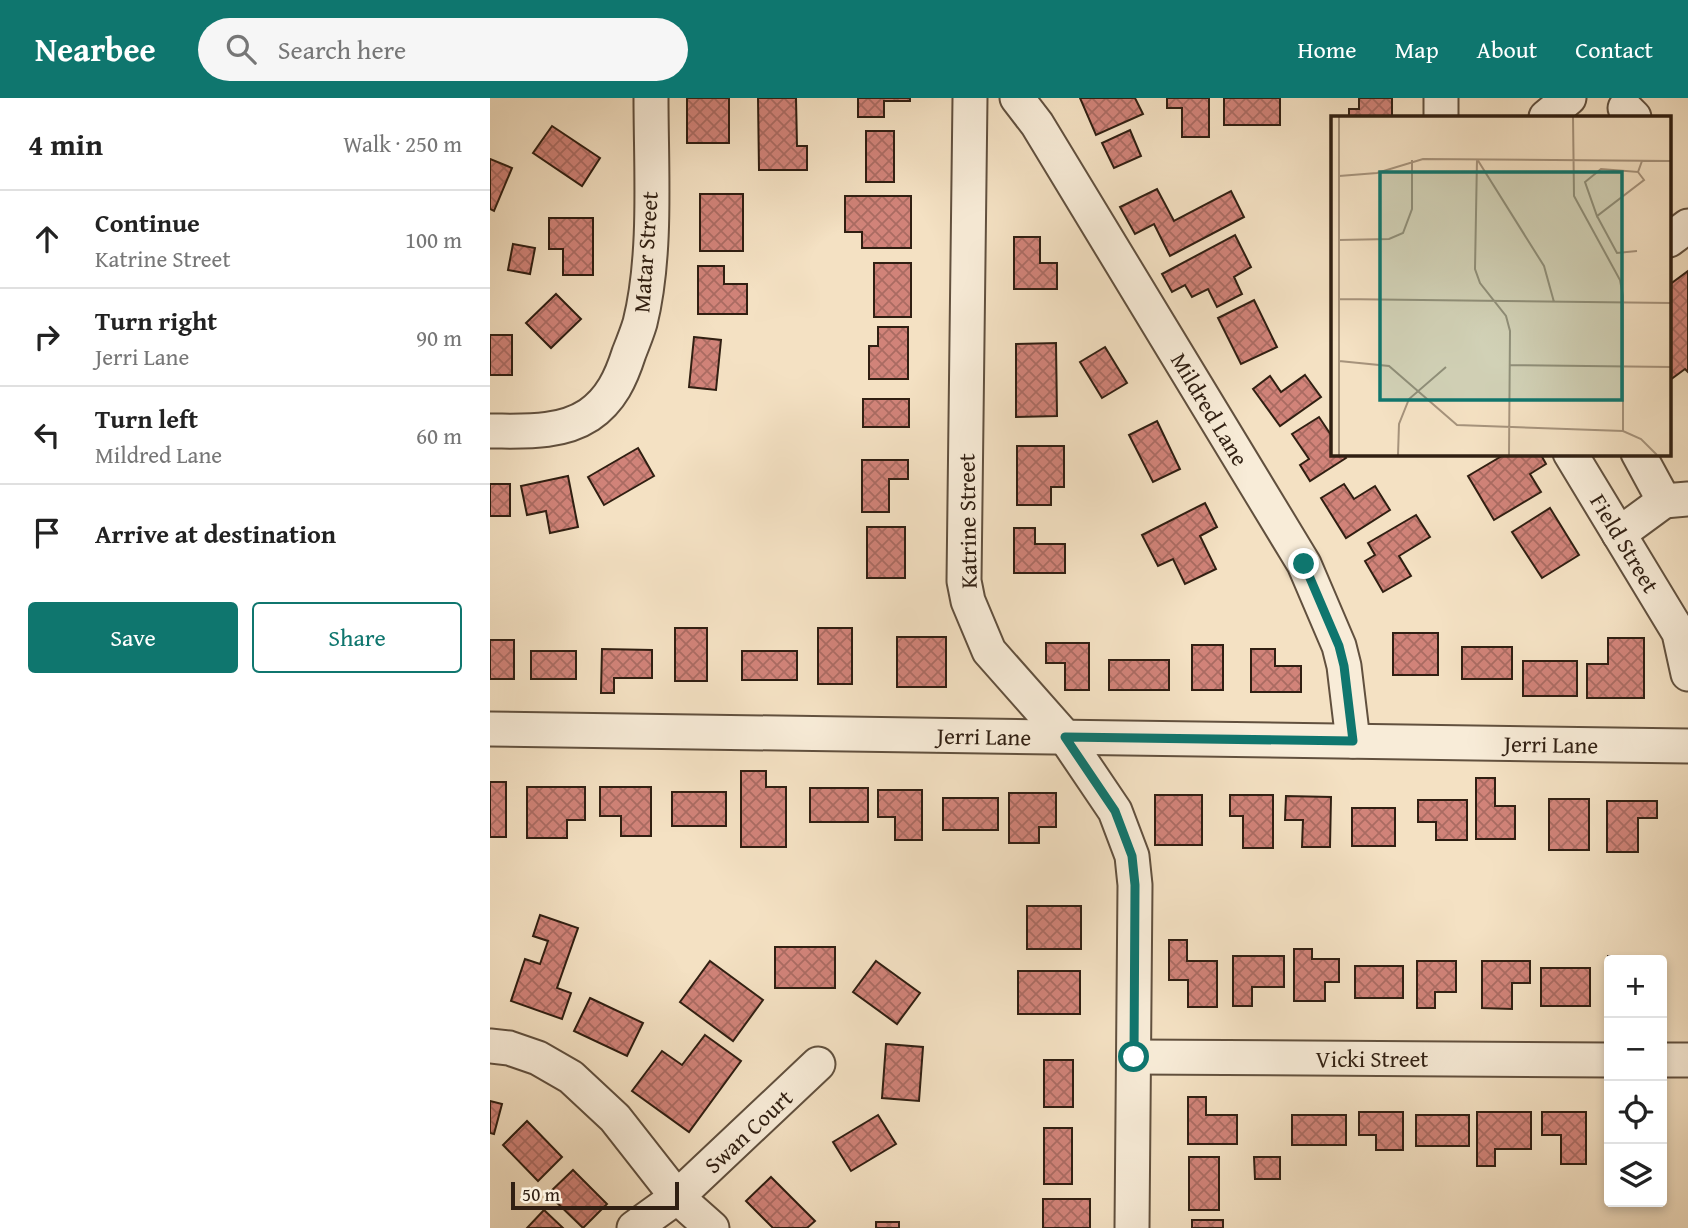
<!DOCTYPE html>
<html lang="en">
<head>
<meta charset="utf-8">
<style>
  body { margin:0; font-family:"Gentium Book Plus",serif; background:#f6f6f6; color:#222 }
  .controls { position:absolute; right:21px; bottom:21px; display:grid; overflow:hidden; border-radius:7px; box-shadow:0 4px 10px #0003 }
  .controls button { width:63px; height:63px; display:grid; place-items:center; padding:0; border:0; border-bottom:2px solid #e0e0e0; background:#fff; color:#222; font:35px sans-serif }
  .scale { position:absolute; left:21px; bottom:18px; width:168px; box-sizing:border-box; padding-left:7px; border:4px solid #301f12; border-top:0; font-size:19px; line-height:24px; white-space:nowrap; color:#301f12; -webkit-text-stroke:5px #f8ecd8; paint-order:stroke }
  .stop { position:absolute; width:21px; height:21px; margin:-16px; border:5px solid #0f766e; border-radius:50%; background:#fff }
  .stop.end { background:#0f766e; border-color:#fff; box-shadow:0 2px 7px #0008 }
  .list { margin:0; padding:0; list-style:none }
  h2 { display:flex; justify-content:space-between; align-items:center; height:91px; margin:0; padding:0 28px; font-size:30px }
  h2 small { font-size:23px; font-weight:400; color:#767676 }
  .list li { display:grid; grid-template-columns:46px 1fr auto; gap:21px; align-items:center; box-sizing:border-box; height:98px; padding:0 28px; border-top:2px solid #e0e0e0 }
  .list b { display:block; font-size:26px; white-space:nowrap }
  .list p { margin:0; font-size:23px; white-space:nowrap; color:#767676 }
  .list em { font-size:23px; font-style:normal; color:#767676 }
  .actions { display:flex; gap:14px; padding:21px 28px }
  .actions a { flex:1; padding:16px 0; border:2px solid #0f766e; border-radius:7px; text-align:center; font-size:24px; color:#0f766e }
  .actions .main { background:#0f766e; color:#fff }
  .icon { flex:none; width:38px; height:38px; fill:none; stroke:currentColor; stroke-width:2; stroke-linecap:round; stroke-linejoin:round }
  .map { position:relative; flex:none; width:1198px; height:1130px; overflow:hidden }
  header { display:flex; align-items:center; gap:42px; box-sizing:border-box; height:98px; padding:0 35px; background:#0f766e; color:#fff }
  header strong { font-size:33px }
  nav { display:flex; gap:38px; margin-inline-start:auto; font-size:24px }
  .search { width:490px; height:63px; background:#f6f6f6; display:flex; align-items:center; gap:18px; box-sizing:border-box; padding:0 24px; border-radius:38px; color:#767676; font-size:26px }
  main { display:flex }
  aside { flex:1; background:#fff }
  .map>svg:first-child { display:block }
  .building { fill:url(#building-cross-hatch); stroke:#301f12; stroke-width:2 }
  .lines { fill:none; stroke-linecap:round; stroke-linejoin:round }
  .minor-casing { stroke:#61503e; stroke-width:37 }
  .minor { stroke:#f8ecd8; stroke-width:33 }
  .route { stroke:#0f766e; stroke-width:9 }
  .labels { text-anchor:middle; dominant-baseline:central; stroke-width:6; stroke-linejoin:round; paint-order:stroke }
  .street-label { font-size:23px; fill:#301f12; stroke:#f8ecd8 }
  .inset-road { fill:none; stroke:#a6937c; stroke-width:2 }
  .view { fill:#0f766e; fill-opacity:0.15; stroke:#0f766e; stroke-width:3.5 }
  .inset-edge { fill:none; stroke:#301f12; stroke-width:3.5 }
</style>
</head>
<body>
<header>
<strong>Nearbee</strong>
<div class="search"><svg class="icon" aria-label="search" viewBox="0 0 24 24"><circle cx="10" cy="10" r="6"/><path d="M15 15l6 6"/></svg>Search here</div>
<nav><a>Home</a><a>Map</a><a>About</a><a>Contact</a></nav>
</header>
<main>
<aside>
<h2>4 min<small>Walk · 250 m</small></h2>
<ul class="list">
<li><svg class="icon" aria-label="ahead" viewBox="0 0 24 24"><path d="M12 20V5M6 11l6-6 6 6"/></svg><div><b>Continue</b><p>Katrine Street</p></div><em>100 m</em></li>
<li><svg class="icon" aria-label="right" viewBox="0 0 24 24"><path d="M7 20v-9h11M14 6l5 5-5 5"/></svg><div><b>Turn right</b><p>Jerri Lane</p></div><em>90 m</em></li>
<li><svg class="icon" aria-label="left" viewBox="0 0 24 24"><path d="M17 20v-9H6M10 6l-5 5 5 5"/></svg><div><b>Turn left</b><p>Mildred Lane</p></div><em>60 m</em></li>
<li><svg class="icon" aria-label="arrive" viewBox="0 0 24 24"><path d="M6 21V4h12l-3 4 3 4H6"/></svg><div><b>Arrive at destination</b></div></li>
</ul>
<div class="actions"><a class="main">Save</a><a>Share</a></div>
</aside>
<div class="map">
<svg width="1198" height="1130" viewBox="0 0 1198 1130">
  <defs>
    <pattern id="building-cross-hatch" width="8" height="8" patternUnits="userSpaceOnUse" patternTransform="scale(1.75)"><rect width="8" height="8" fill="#d18379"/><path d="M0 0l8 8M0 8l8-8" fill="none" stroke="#aa6b62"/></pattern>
  </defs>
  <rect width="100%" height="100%" fill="#f4e1c3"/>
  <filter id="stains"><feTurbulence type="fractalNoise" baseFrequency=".00286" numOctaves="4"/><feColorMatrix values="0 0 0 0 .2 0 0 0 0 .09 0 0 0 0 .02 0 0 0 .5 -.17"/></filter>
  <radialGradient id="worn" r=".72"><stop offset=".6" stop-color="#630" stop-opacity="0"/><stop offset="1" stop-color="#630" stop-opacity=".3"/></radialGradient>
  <g class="building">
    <rect x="197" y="0" width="42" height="45"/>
    <polygon points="268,0 306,0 307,48 317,48 317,72 269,72"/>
    <polygon points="368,0 420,0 420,3 394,3 394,19 368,19"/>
    <polygon points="590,0 645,0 653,16 606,37"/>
    <polygon points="677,0 719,0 719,39 692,39 692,10 677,10"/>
    <rect x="734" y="0" width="56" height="27"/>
    <polygon points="869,0 902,0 902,19 859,19 859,11 869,11"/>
    <polygon points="62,28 110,60 92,88 43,55"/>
    <polygon points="640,32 651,58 624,70 612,45"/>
    <rect x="376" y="33" width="28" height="51"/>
    <polygon points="0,61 22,70 4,113 0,111"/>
    <polygon points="667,91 684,123 741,93 754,119 680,158 664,126 645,136 630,109"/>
    <rect x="210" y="96" width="43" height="57"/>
    <polygon points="355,98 421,98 421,150 372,150 372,134 355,134"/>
    <polygon points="59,120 103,120 103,177 73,177 73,151 59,151"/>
    <polygon points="745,137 761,169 744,179 752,196 727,209 718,191 702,199 695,187 682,194 672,176"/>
    <polygon points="524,139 550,139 550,165 567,165 567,191 524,191"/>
    <polygon points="23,146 45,150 40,176 18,172"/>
    <rect x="384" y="165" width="37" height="54"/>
    <polygon points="208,168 234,168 234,186 257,186 257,216 208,216"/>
    <polygon points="1198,173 1198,274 1195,271 1180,282 1179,280 1179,187"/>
    <polygon points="66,196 91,221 61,250 36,225"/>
    <polygon points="764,202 787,249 751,266 728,220"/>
    <polygon points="388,229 418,229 418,281 379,281 379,248 388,248"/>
    <rect x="0" y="237" width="22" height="40"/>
    <polygon points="204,239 231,242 226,292 199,289"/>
    <polygon points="566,245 567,318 526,319 526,246"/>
    <polygon points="615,249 637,285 612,300 590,264"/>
    <polygon points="815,277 831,299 790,328 763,291 780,278 791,294"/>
    <rect x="373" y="301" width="46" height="28"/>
    <polygon points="829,319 843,340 843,355 853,355 856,360 820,383 810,367 819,361 802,336"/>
    <polygon points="667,323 690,371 663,384 639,337"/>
    <polygon points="527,348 574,348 574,389 561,389 561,407 527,407"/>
    <polygon points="148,350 164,378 114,407 98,379"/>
    <polygon points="1017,355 1050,355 1056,366 1040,376 1051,394 1004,422 978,378"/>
    <polygon points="372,362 418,362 418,381 399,381 399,414 372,414"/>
    <polygon points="78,378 88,429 60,435 56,413 37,417 31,388"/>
    <rect x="0" y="386" width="20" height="32"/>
    <polygon points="854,386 864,401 885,388 900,412 856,440 831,400"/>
    <polygon points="715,405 727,429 710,438 726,471 695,486 683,461 668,468 652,437"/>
    <polygon points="1060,410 1089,457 1052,480 1022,434"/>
    <polygon points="926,417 940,439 909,458 921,478 893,494 875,463 885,457 878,445"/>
    <rect x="377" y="429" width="38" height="51"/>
    <polygon points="524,430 545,430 545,446 575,446 575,475 524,475"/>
    <rect x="185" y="530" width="32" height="53"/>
    <rect x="328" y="530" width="34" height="56"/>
    <rect x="903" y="535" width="45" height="42"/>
    <rect x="407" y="539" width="49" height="50"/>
    <polygon points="1118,540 1154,540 1154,600 1097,600 1097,566 1118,566"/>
    <rect x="0" y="542" width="24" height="39"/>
    <polygon points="556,545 599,545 599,592 575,592 575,565 556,565"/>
    <rect x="702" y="547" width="31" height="45"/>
    <rect x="972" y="549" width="50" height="32"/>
    <polygon points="112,551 162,552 162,580 124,580 124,595 111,595"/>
    <polygon points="761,551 785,551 785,568 811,568 811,594 761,594"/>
    <rect x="41" y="553" width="45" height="28"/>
    <rect x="252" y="553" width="55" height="29"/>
    <rect x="619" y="562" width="60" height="30"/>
    <rect x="1033" y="563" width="54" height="35"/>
    <polygon points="251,673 276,673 276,689 296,689 296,749 251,749"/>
    <polygon points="986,680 1005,680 1005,708 1025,708 1025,741 986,741"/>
    <rect x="0" y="684" width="16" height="55"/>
    <polygon points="37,689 95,689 95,722 77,722 77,740 37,740"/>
    <polygon points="110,689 161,689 161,738 131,738 131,718 110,718"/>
    <rect x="320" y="690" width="58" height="34"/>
    <polygon points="388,692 432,692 432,742 405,742 405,719 388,719"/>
    <rect x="182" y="694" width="54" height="34"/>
    <polygon points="519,695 566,695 566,729 549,729 549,745 519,745"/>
    <rect x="665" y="697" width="47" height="50"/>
    <polygon points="740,697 783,697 783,750 753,750 753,718 740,718"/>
    <polygon points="796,698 841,699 840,749 812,749 813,722 795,722"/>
    <rect x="453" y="700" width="55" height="32"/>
    <rect x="1059" y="701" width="40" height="51"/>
    <polygon points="928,702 977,702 977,742 946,742 946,724 928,724"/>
    <polygon points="1117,703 1167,703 1167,720 1148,720 1148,754 1117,754"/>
    <rect x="862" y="710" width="43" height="38"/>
    <rect x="537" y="808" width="54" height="43"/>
    <polygon points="50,817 88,830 67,890 81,895 72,921 21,903 35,861 50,866 58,843 43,838"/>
    <polygon points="679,842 697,842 697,863 727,863 727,909 698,909 698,882 679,882"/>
    <rect x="285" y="849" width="60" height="41"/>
    <polygon points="804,851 822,851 822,861 849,861 849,884 835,884 835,903 804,903"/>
    <polygon points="743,858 794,858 794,889 762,889 762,908 743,908"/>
    <polygon points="1118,858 1166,858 1166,862 1119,862 1119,908"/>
    <polygon points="220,863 273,902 243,943 190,904"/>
    <polygon points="386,863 430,895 407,926 363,894"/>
    <polygon points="927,863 966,863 966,894 945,894 945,910 927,910"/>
    <polygon points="992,863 1040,863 1040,885 1022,885 1022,911 992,910"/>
    <rect x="865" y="868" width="48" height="32"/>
    <rect x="1051" y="870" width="49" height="38"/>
    <rect x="528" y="873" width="62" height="43"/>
    <polygon points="100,900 153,925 137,958 84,933"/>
    <polygon points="215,937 251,963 199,1034 142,993 172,953 192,967"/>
    <polygon points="396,946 433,949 429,1003 392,1000"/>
    <rect x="554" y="962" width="29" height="47"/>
    <polygon points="698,999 716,999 716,1017 747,1017 747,1046 698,1046"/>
    <polygon points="0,1003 12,1006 4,1036 0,1035"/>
    <polygon points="869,1014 913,1014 913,1052 886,1052 886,1037 869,1037"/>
    <polygon points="987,1014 1041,1014 1041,1051 1005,1051 1005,1068 987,1068"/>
    <polygon points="1052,1014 1096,1014 1096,1066 1071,1066 1071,1037 1052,1037"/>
    <rect x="1116" y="1014" width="3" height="43"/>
    <polygon points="388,1017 406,1046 361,1073 343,1044"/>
    <rect x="802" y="1017" width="54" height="30"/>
    <rect x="926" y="1017" width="53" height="31"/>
    <polygon points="37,1023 72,1059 48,1083 13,1047"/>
    <rect x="554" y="1030" width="28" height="56"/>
    <rect x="699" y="1059" width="30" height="53"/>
    <polygon points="764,1059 790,1059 790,1081 765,1081"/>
    <polygon points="83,1072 117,1106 93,1130 58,1096"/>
    <polygon points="281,1079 325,1123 317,1130 283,1130 256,1103"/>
    <rect x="553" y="1101" width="47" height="29"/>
    <polygon points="54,1112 73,1130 37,1130"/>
    <rect x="702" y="1122" width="31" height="8"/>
    <rect x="386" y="1124" width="23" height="6"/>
  </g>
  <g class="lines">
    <g class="minor-casing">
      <g id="minor">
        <polyline points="480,0 474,483 478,503 499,553 575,639 625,713 642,758 645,787 642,1130"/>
        <polyline points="527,0 547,26 814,466 849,548 854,568 863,643"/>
        <polyline points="951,0 951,19"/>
        <polyline points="1135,10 1144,19"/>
        <polyline points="1056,19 1079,0"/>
        <polyline points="1179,142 1198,128"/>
        <path d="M0 333C33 333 70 336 99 317 121 302 131 280 139 255 143 245 147 235 150 225 167 157 161 71 161 0"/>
        <polyline points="1080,355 1189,535 1198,576"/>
        <polyline points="1148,355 1174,403 1198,401"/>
        <polyline points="1129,436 1174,403"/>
        <polyline points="0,631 1198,648"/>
        <polyline points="0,948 19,950 48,960 81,979 125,1020 187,1099 222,1130"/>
        <polyline points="644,959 1119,962"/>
        <polyline points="1172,962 1198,962"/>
        <polyline points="144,1130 187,1099 328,966"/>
      </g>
    </g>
    <use href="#minor" class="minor"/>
  </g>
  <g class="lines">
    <polyline class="route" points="644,959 645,787 642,758 625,713 575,639 863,643 854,568 849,548 814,466"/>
  </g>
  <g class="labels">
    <g class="street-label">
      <text transform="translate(155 154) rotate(-86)">Matar Street</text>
      <text transform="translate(720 311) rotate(59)">Mildred Lane</text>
      <text transform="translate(477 423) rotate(-91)">Katrine Street</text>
      <text transform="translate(1135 445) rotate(59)">Field Street</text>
      <text transform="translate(494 638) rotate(1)">Jerri Lane</text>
      <text transform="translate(1061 646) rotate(1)">Jerri Lane</text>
      <text x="882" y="960">Vicki Street</text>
      <text transform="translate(258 1033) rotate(-43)">Swan Court</text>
    </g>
  </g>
  <g transform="translate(841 18)">
    <rect width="340" height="340" fill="#f4e1c3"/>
    <path class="inset-road" d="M242 1 243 80 289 164 292 180V315M146 43 144 153 149 167 175 200 179 215 178 339M146 43 213 150 223 186M307 56 313 64 266 100 254 66 270 53 307 56 311 45M8 60 46 57 92 43 340 45M266 100 286 137 306 135M8 124 58 123 72 117 81 93V44M8 183 340 187M8 245 58 250 126 309 292 315 310 323 326 339M179 249 340 251M8 339V1M67 339 68 308 78 283 115 251"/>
    <path class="view" d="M49 56H291V284H49Z"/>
    <rect width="340" height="340" class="inset-edge"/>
  </g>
  <rect width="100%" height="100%" filter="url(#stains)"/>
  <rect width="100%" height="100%" fill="url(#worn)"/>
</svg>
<div class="controls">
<button>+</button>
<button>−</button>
<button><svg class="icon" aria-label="locate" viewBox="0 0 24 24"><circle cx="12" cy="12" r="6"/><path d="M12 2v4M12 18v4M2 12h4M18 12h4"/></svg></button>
<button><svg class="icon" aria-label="layers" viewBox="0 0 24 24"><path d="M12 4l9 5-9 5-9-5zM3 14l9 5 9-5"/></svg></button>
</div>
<div class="scale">50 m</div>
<div class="stop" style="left:644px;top:959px"></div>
<div class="stop end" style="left:814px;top:466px"></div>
</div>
</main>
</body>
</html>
